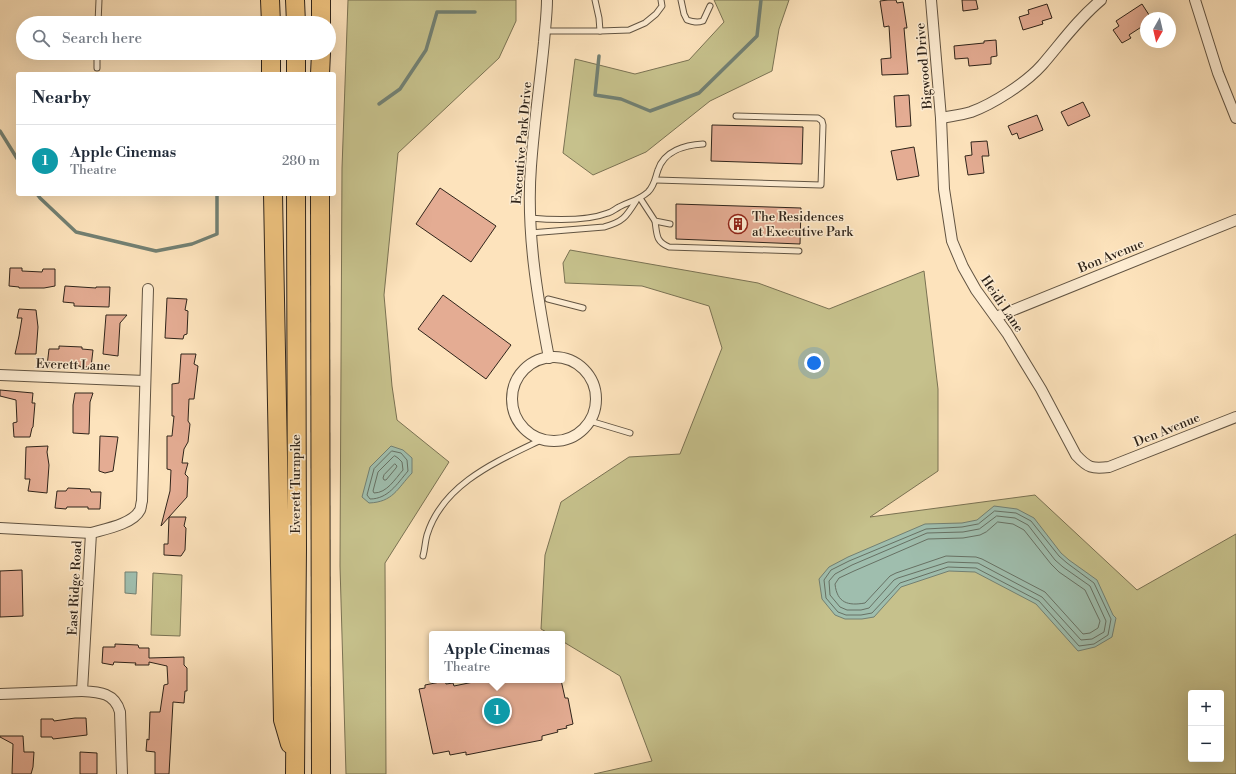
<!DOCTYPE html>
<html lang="en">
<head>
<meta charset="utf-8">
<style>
  body { margin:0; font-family:"Libre Bodoni",serif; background:#f6f6f7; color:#1f2937 }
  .controls { position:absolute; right:12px; bottom:12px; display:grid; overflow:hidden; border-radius:4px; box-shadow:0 4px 16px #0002 }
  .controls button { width:36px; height:36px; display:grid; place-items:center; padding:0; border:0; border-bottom:1px solid #e0e1e3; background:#fff; color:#1f2937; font:20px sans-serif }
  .compass { position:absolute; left:1140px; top:12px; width:36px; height:36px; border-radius:50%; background:#fff; box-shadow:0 4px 16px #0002; rotate:188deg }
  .you { position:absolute; left:814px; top:363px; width:14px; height:14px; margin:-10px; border:3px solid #fff; border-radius:50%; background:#1a73e8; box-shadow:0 0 0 6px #1a73e833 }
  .badge { display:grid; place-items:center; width:26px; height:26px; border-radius:50%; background:#8f2418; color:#fff; font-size:13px; font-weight:700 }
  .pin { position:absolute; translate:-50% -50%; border:2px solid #fff; box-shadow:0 1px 4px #0006 }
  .popup { position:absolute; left:429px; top:631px; width:136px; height:52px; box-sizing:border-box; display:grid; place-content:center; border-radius:4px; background:#fff; filter:drop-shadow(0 1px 3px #0005); font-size:13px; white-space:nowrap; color:#747a83 }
  .popup b { font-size:15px; color:#1f2937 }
  .popup::after { content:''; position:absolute; left:50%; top:100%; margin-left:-8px; border:8px solid transparent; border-top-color:#fff }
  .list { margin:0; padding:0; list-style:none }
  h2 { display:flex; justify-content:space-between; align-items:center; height:52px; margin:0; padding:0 16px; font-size:17px }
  h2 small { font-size:13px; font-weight:400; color:#747a83 }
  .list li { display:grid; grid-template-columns:26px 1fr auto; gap:12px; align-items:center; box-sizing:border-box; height:72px; padding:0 16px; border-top:1px solid #e0e1e3 }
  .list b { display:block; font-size:15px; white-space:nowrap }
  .list p { margin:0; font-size:13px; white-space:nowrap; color:#747a83 }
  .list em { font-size:13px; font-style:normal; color:#747a83 }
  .icon { flex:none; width:22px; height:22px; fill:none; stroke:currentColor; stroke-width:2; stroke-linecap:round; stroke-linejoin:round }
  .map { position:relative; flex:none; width:1236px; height:774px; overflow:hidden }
  .search { position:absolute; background:#fff; box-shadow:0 4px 16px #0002; left:16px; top:16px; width:320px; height:44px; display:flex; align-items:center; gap:10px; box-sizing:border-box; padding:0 14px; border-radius:22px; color:#747a83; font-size:15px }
  .panel { position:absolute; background:#fff; box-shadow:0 4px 16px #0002; left:16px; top:72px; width:320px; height:124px; border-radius:4px }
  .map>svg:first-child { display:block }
  .green { fill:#c6c18c; stroke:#7a7253; fill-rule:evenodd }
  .water { fill:#9fbeae; stroke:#728073 }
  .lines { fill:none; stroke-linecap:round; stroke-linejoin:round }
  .shore { stroke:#677164; stroke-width:1 }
  .stream { stroke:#728073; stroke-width:3.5 }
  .building { fill:#e4ac93; stroke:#2f241a }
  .service-casing { stroke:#625442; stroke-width:7 }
  .minor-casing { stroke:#625442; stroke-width:12 }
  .motorway-casing { stroke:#2f241a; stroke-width:20 }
  .service { stroke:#feedd3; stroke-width:5 }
  .minor { stroke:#feedd3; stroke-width:10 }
  .motorway { stroke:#eec27e; stroke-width:18 }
  .labels { text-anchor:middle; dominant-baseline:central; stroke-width:3; stroke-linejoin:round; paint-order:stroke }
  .street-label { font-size:13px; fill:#2f241a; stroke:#feedd3 }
  .poi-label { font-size:13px; fill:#2f241a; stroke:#feedd3; text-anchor:start }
</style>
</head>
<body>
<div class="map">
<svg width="1236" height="774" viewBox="0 0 1236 774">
  <rect width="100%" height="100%" fill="#fde3bc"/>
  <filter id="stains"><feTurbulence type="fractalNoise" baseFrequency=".005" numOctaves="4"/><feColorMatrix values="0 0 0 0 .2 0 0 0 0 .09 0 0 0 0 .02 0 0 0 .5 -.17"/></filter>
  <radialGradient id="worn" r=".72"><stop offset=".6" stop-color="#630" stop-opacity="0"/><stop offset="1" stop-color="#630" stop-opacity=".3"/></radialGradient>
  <g class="green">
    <polygon points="348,0 516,0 516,21 499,58 398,153 384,295 392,386 397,420 449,462 385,563 386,774 346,774 340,566 342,168"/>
    <polygon points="714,0 789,0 779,29 772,71 710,101 646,152 593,175 563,153 575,59 635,74 689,60 724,22"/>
    <path d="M570 250 758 283 829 309 924 271 938 389V471L870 517 1035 495 1137 590 1236 534V774H594L652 761 620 676 562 641V634H550L541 629 545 555 561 502 629 457 680 454 722 348 709 306 642 286 565 283 563 263ZM1191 693H1221V759H1191Z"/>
    <polygon points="153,573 182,575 180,636 151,635"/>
  </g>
  <g class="water">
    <path d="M391 446 403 450 412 458V473C397 489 393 502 369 503L362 497 370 467Z"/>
    <polygon points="994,506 1017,509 1034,518 1061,553 1069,560 1097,580 1113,615 1116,618 1112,637 1095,647 1078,651 1036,604 975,572 949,571 901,587 874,617 862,619 845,619 835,615 822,599 819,579 829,567 848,557 925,524 962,523 977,520"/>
    <polygon points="125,572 137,572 136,594 125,593"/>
  </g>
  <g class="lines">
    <g class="shore">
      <path d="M392 451 401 453 407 460 408 471C397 484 388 499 370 499L367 495 374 469Z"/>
      <path d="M395 456 398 458 402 462 403 470C395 479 387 493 374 493L373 491 378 472 393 457Z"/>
      <polygon points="395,464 397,466 396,468 386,480 384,480 383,478 384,475"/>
      <polygon points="995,511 1016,513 1031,521 1059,556 1067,563 1094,583 1111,619 1108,635 1094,644 1079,646 1039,601 976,568 948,567 900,583 872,613 861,615 846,615 838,612 826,598 824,580 831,570 849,561 926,529 962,527 978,524"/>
      <polygon points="997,516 1015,518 1028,525 1055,560 1063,567 1090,586 1106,621 1104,632 1092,639 1081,640 1042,597 978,563 948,562 898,578 894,580 869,608 861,610 847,610 840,607 830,595 829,581 835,574 852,565 927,533 963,532 979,529"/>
      <path d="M998 522 1013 524 1024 530 1051 564 1059 572 1085 590 1100 621 1098 628 1090 633 1083 634 1045 592 982 559 976 557 946 556 896 573 890 576 865 603C848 606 837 603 835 584L839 578 854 571 928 539 963 538 980 535 986 532Z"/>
    </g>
    <g class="stream">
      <polyline points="599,56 595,95 621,99 650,111 699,93 757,36 761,0"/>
      <polyline points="379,104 400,89 426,50 437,12 475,12"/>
      <polyline points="0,131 18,160"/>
      <polyline points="37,194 40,198 76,232 156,251 192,244 217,234 217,194"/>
    </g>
  </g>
  <g class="building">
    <polygon points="888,0 896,0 897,3 903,2 907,28 904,28 908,74 882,75 881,59 891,58 889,26 884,27 880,1"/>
    <polygon points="962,0 976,0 978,9 963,11"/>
    <polygon points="1047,4 1052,18 1042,21 1043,24 1023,30 1019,17 1029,14 1028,10"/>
    <polygon points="1142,4 1151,18 1146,18 1146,24 1129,35 1131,38 1122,43 1113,30 1119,26 1116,21"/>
    <polygon points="996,40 997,56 991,57 991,64 969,66 968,58 955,59 954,46 984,43 984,41"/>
    <polygon points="909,95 911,126 896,127 894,96"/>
    <polygon points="1083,102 1090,116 1068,126 1061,112"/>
    <polygon points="1037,115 1043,130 1019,139 1017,133 1012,135 1008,126"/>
    <polygon points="712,125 803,127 802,164 711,161"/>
    <polygon points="987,141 989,156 982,156 984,173 968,175 965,156 972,155 971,142"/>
    <polygon points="914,147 919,176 897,180 891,151"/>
    <polygon points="440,188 496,226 471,262 416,224"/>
    <polygon points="676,204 801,208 800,244 676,239"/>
    <polygon points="10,268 22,268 22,271 42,272 43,269 55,269 55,286 44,288 19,288 19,287 9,286"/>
    <polygon points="65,286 96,288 96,287 110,287 109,307 74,306 74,303 63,302"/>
    <polygon points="443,295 511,345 486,379 418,329"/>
    <polygon points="167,298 187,299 185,310 188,311 187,334 184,335 183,339 165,338"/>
    <polygon points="19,309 36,310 38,327 36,354 15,354 19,336 22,318 17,318"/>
    <polygon points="106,315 127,315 120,323 118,356 103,354"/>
    <polygon points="59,346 82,347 82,349 93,350 91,367 80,367 80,366 60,365 59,366 51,367 47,366 49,349 59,349"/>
    <polygon points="181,354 196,354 194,364 198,366 194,399 189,399 188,421 190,424 188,442 184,449 182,463 188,463 185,474 188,477 187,497 169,517 186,517 184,526 186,528 185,550 181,556 164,555 164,544 168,544 169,517 161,526 170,491 171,470 167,469 167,436 172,436 174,416 172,416 172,384 179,383"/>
    <polygon points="0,390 33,393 32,403 35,403 33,427 32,428 30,437 14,437 13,423 17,422 16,400 0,396"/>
    <polygon points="75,393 93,393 90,402 89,434 73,433 73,405"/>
    <polygon points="100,436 118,437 113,471 105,473 99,471"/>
    <polygon points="48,446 47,452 49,465 47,493 28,491 30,479 25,479 26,447"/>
    <polygon points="68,488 90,489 91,492 101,492 100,509 88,509 88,507 67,507 66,509 55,508 57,491 66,491"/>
    <polygon points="22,570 23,616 0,617 0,571"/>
    <polygon points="115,644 138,645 139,648 149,648 149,658 184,657 184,665 187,668 187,691 185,691 184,703 173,702 169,774 155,774 155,752 146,751 147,739 149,740 150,712 160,712 164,685 168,684 167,666 149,662 149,665 135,665 136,663 114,662 113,665 102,663 103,647 115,647"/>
    <polygon points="483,680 561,680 565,698 568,698 573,724 566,726 567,728 557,730 558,732 542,736 542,740 466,755 466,752 450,755 449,751 433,754 419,689 425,688 425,685 445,681 446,684 453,683 454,686"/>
    <polygon points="75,718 86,718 87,735 53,739 52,737 41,737 41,719 53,719 54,721"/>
    <polygon points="0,736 23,736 24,752 34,752 33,767 31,774 12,774 13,744 0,737"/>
    <polygon points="80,752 97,753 97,774 80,774"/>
  </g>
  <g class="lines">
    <g class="service-casing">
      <g id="service">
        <polyline points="595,0 599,18 600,31"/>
        <path d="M681 0 684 14 687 20C693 22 697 23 703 21L710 6"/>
        <polyline points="98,23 99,0"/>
        <polyline points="545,31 600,31 629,30 645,23 656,14 662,6 661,0"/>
        <polyline points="97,53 97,68"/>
        <polyline points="656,180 821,185 823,125 822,121 818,118 736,116"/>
        <polyline points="640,198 655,221 670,224"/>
        <path d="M530 218C552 220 587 221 608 213 612 212 615 209 619 207 630 201 638 201 648 192 655 185 655 178 658 170 664 151 685 145 703 144"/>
        <path d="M655 221C657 235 656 242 669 247L799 251"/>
        <path d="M530 233 604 227C623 222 626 217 636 201"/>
        <polyline points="548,299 583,308"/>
        <polyline points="590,421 630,433"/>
        <path d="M423 556C425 549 425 542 427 535 443 483 498 461 543 439"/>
      </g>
    </g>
    <g class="minor-casing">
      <g id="minor">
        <path d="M547 0C547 14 545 28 544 42 540 83 534 124 531 166 526 230 537 295 549 358"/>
        <path d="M931 0 941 118 944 189 952 241 963 267 976 290 1007 333 1041 389 1076 455C1088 468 1092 469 1109 467L1236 417"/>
        <polyline points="1195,0 1218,73 1236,118"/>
        <path d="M941 118C951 116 961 115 971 112 993 104 1026 83 1042 65 1061 43 1078 19 1101 0"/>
        <polyline points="996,317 1236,220"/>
        <circle cx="554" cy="399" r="42"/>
        <polyline points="0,375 145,381"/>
        <polyline points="0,528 91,533"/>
        <polyline points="0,694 82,691"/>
        <path d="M122 774 120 712C115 693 100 692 82 691L91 533C105 529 133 524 140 510 141 508 141 504 142 501L148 289"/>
      </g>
    </g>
    <g class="motorway-casing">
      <g id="motorway">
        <polyline points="270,0 271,23"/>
        <polyline points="295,0 296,23"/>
        <polyline points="321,23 321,0"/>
        <polyline points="271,53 271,74"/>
        <polyline points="296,53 296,74"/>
        <polyline points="320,74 321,53"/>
        <polyline points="273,194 283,720 290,744"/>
        <polyline points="320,194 321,774"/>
        <polyline points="295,774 297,549 296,194"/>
      </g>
    </g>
    <use href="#service" class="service"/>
    <use href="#minor" class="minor"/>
    <use href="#motorway" class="motorway"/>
  </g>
  <defs>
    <g id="building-ring" transform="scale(1)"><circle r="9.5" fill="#feedd3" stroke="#8f2418" stroke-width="1.5"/><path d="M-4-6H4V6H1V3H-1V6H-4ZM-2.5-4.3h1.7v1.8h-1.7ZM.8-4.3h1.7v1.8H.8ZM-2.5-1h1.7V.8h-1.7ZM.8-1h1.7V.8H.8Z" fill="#8f2418"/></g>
  </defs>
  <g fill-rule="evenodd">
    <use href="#building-ring" x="738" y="224"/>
  </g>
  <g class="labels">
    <g class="street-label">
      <text transform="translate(924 66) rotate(-95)">Bigwood Drive</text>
      <text transform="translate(522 143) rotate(-85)">Executive Park Drive</text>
      <text transform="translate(1111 256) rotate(-22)">Bon Avenue</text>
      <text transform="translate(1002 304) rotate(56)">Heidi Lane</text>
      <text transform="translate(73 365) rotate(2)">Everett Lane</text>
      <text transform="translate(1167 430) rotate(-22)">Den Avenue</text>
      <text transform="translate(296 484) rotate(-90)">Everett Turnpike</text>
      <text transform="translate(75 588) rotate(-87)">East Ridge Road</text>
    </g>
    <g class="poi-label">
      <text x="752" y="217">The Residences<tspan x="752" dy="15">at Executive Park</tspan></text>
    </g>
  </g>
  <rect width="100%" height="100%" filter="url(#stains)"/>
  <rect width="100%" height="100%" fill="url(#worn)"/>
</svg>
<div class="controls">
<button>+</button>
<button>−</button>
</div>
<svg class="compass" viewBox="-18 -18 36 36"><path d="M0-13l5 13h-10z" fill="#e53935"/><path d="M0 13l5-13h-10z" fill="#747a83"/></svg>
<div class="you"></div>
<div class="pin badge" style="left:497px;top:711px;background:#0f9aa8">1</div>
<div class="popup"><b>Apple Cinemas</b>Theatre</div>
<div class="search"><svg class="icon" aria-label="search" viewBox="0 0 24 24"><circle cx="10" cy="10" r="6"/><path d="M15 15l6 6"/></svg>Search here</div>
<section class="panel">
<h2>Nearby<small></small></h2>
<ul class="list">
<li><span class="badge" style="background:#0f9aa8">1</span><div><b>Apple Cinemas</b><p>Theatre</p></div><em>280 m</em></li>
</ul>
</section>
</div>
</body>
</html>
